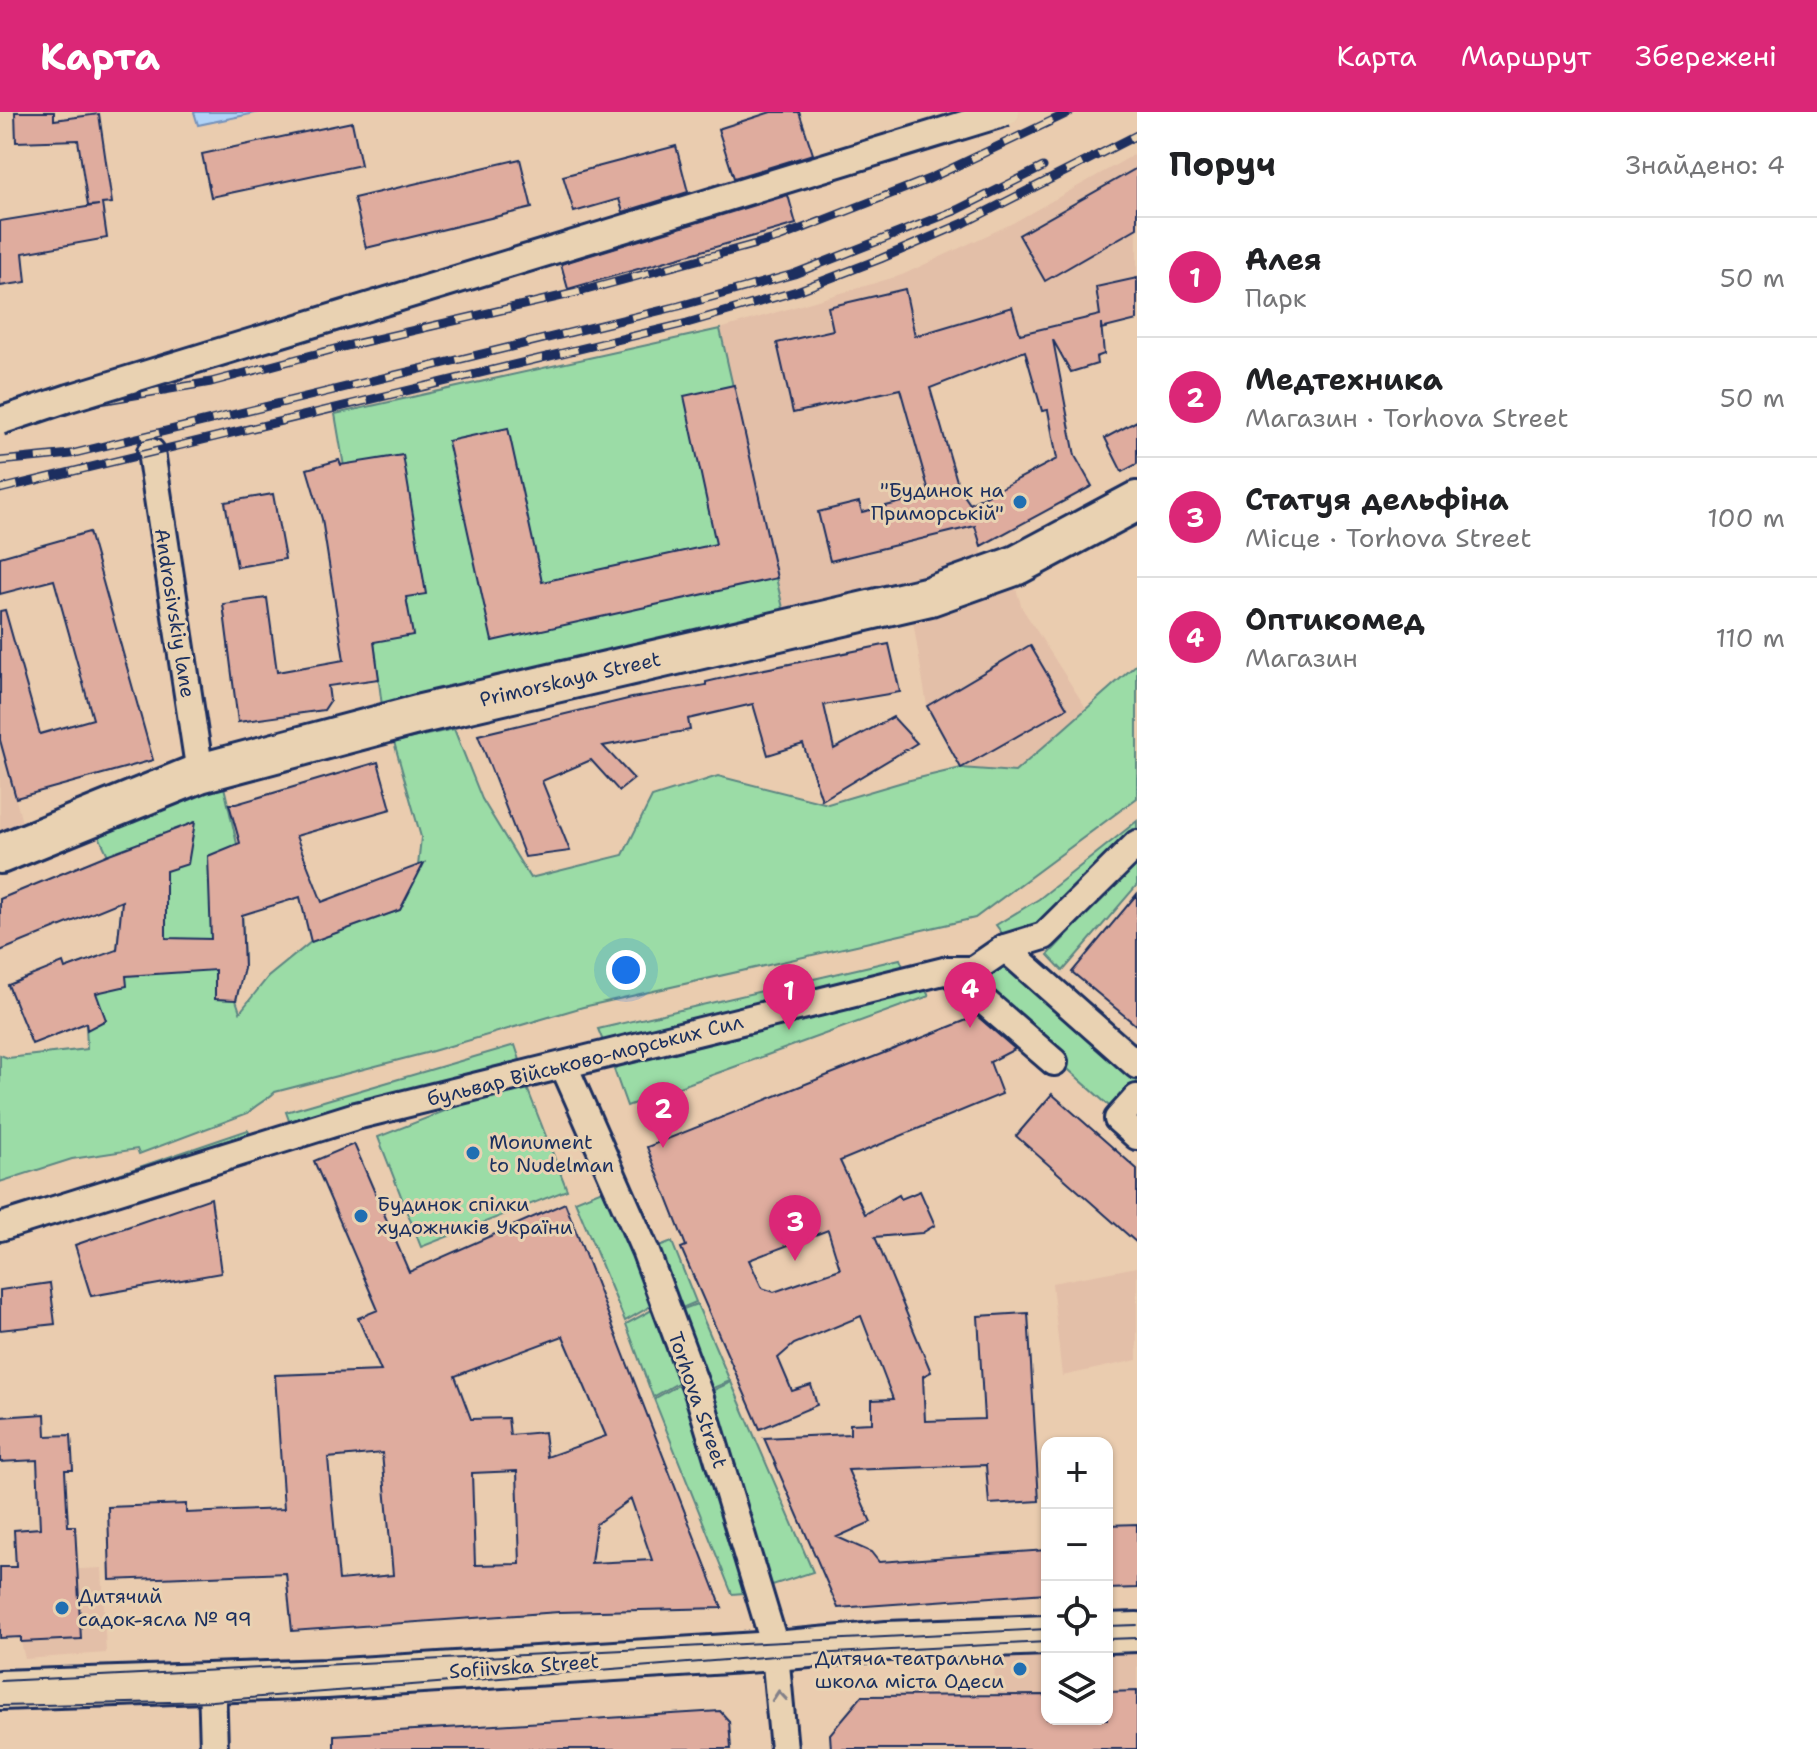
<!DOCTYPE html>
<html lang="uk">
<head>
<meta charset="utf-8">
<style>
  body { margin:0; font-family:"Shantell Sans",sans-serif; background:#f6f6f6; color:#202124 }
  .controls { position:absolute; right:24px; bottom:24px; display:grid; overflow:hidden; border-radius:16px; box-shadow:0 2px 6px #0004 }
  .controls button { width:72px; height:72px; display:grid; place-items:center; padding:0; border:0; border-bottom:2px solid #e0e0e0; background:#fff; color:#202124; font:40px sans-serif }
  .you { position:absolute; left:626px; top:858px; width:28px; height:28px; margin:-20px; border:6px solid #fff; border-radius:50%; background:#1a73e8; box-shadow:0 0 0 12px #1a73e833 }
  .badge { display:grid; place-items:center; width:52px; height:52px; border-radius:50%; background:#db2777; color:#fff; font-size:26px; font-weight:700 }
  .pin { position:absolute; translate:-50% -66px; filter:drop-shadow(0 2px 4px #0008) }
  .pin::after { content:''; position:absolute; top:42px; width:28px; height:24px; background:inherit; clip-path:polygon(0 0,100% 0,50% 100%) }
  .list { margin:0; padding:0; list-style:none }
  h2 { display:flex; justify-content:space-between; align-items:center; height:104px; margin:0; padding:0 32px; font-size:34px }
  h2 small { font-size:26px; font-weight:400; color:#757577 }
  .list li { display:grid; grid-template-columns:52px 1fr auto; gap:24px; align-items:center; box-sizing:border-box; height:120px; padding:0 32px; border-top:2px solid #e0e0e0 }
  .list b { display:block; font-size:30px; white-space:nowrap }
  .list p { margin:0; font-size:26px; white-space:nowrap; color:#757577 }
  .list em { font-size:26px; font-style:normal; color:#757577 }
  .icon { flex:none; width:44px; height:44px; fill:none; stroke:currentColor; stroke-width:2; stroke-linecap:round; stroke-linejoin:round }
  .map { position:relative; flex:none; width:1137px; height:1637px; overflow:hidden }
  header { display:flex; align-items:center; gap:48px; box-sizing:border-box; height:112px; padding:0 40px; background:#db2777; color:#fff }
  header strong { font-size:38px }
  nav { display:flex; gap:44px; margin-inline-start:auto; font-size:28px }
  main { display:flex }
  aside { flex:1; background:#fff }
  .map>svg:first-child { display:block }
  .built { fill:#e3bfa8 }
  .green { fill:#9bdca6; stroke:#5b8682; stroke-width:2 }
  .water { fill:#b0d3f8; stroke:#7491ba; stroke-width:2 }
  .building { fill:#dfac9e; stroke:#1b2f5e; stroke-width:2; fill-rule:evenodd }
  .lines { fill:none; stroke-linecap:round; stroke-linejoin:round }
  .street-casing { stroke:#1b2f5e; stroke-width:32 }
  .secondary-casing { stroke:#1b2f5e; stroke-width:44 }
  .street { stroke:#e9d2b2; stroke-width:26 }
  .secondary { stroke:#e9d2b2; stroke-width:38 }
  .tram { stroke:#1b2f5e; stroke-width:2 }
  .rail-casing { stroke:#1b2f5e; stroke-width:9 }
  .rail { stroke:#e9d2b2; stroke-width:6; stroke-dasharray:18; stroke-linecap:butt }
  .street-bridge-casing { stroke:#1b2f5e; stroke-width:32; stroke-linecap:butt }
  .street-bridge { stroke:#e9d2b2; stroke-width:26 }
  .oneway { stroke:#828088 }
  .poi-dot { fill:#1f6fb2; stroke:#e9d2b2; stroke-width:3 }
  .labels { text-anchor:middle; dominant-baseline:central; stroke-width:6; stroke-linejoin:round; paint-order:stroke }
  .poi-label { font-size:20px; fill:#1b2f5e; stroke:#e9d2b2; text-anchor:start }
  .street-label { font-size:20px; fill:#1b2f5e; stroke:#e9d2b2 }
</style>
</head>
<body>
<header>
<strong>Карта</strong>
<nav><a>Карта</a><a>Маршрут</a><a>Збережені</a></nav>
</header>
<main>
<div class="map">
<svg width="1137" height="1637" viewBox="0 0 1137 1637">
  <rect width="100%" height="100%" fill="#eaccaf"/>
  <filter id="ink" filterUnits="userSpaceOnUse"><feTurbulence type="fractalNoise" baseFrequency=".0125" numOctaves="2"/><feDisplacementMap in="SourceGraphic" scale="16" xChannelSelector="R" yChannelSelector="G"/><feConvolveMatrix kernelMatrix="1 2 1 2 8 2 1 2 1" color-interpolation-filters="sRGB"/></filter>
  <g filter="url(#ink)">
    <g class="built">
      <polygon points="1137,41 1137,208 1025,239 931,276 955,361 981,433 985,463 787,514 720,217 902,163 1011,112"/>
      <polygon points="1010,457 1022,496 1086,596 1015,660 961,656 927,594 910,491"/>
      <polygon points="0,628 27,729 0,740"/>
      <polygon points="1137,1155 1137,1248 1062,1264 1052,1171"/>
      <polygon points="102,1456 106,1541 25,1547 21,1530 21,1460"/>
      <polygon points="1137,1522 1137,1637 998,1637 993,1531 1047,1527 1047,1607 1107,1607 1107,1524"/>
    </g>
    <g class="green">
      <polygon points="720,217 787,514 384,610 374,530 335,302"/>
      <path d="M1137 552V686L975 806 583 895 426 941 275 980C266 989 256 992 248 1001L139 1042 137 1037 72 1047 0 1070V943L8 946 87 937 86 911 65 857 117 838 121 800H124L121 771 91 707 220 657 237 732 241 767 244 856 236 888 240 900 268 865 311 830 400 798 417 764 421 725 394 630 454 617 482 687 530 766 623 743 652 685 718 664 828 692 906 669 961 656 1015 660Z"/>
      <polygon points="1137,709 1137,722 1037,816 1007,828 996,813 1039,787"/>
      <polygon points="1137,749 1137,773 1063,859 1048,843"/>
      <polygon points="900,847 906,862 607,939 598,917"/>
      <polygon points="1011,847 1137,962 1137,979 1117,1001 966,866"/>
      <polygon points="921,871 929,884 627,994 612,952"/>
      <polygon points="515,933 520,948 292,1017 286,1000"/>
      <polygon points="524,968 567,1078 421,1135 378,1025"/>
      <polygon points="248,1018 253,1032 13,1098"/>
      <polygon points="612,1074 661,1188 625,1209 575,1089"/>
      <polygon points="672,1130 696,1190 675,1199 651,1138"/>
      <polygon points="663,1192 690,1264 653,1285 626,1212"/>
      <polygon points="697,1192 730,1269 706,1279 675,1200"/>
      <polygon points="691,1266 756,1480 732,1482 654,1287"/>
      <polygon points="731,1270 813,1460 763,1476 705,1282"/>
    </g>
    <polygon class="water" points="194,0 260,0 198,13"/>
    <g class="building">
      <polygon points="15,0 54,0 54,8 99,2 112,91 102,92 107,126 23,141 26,170 0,174 0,109 99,93 88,94 78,28 16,30"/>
      <polygon points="771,0 799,0 813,42 734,66 718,17"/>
      <polygon points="352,10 361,53 211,85 202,42"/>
      <polygon points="676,34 688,80 623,100 619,87 574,100 563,64"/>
      <polygon points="520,47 532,96 366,136 354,86"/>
      <polygon points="1137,56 1137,116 1045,169 1019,123"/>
      <polygon points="788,83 796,112 568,177 561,152"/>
      <path d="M1137 166V208L1101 217V211L1104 242 1096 245 1097 252 1071 260 1053 228 1075 344 1092 374 981 434 975 414 830 449 818 400 859 390 862 400 930 383 900 277 793 301 777 231 833 218 828 195 905 177 915 224 1012 195 1020 222 1100 203 1096 175ZM1025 239 1042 299 1048 298 1057 347 970 392 959 376 930 276Z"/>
      <polygon points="734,273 777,466 492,529 448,329 508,316 542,470 716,432 684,284"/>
      <polygon points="1137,309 1137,352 1122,360 1105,326"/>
      <polygon points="403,343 426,482 406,485 413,523 374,530 379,567 328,574 330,589 324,598 238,610 223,492 267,486 277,560 344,548 322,407 307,357 339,348 341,353"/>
      <polygon points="273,382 285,447 237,455 225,390"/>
      <polygon points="89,420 153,648 16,686 0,628 0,499 5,498 40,622 93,607 54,468 0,482 0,445"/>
      <polygon points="889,532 900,580 824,593 834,637 893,605 917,631 822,688 803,632 768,643 753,592 688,607 690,618 603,634 634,667 619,679 591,648 542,669 570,739 525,745 478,623 632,586 706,573 706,570 745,561"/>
      <polygon points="1030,533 1067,596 961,656 927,594"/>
      <polygon points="378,650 391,697 296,724 322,790 424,751 400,798 311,830 300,785 242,803 244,856 236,888 215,887 215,858 126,864 127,874 96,881 106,908 87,918 86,911 32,932 8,873 63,851 65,857 117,838 122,789 0,839 0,787 109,742 195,710 188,752 166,759 166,826 211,827 208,744 240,731 229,692 236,692"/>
      <polygon points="1137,782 1137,914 1072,860"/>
      <path d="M977 904 1015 937 990 950 1002 982 840 1049 865 1102 899 1083 901 1087 920 1079 935 1113 922 1121 875 1125 931 1260 923 1264 925 1309 984 1307 978 1204 1028 1201 1039 1389 989 1392 986 1353 848 1358 871 1410 837 1425 871 1440 879 1450 1047 1438V1481L838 1496 764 1326 850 1322V1312L872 1311V1288L893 1287 861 1204 794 1232 778 1246 792 1279 811 1273 817 1293 760 1317 681 1136 686 1134 647 1035ZM828 1118 840 1157 774 1180 762 1176 749 1148Z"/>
      <polygon points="1052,982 1137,1057 1137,1131 1016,1024"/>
      <path d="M354 1032 409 1160 565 1091 722 1496 559 1500 292 1519 286 1461 110 1468 108 1395 186 1392V1401L284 1397 275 1263 381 1259 358 1206 378 1198 314 1049ZM563 1224 606 1324 547 1345 544 1320 510 1323 508 1306 471 1307 455 1264ZM382 1341 393 1463 339 1468 328 1346ZM517 1359 520 1452 475 1453 472 1361ZM631 1387 652 1448 591 1451 596 1412Z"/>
      <polygon points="211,1086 221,1161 91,1184 75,1133"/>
      <polygon points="50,1171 55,1212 0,1218 0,1178"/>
      <polygon points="45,1302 46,1324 71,1323 73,1358 65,1358 68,1414 75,1414 81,1527 21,1530 21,1525 0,1526 0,1455 16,1455 14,1418 40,1416 37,1348 0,1350 0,1305"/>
      <polygon points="1137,1412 1137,1476 1107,1477 1107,1413"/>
      <polygon points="1137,1579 1137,1637 831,1637 830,1622 862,1584 1047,1583 1047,1607 1107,1607 1107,1580"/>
      <polygon points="720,1599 729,1609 731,1637 334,1637 334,1623"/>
    </g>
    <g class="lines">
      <g class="street-casing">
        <g id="street">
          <polyline points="151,340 200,661"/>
          <polyline points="1005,836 1137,953"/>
          <polyline points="948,858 1054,950"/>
          <polyline points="564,954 645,1138 699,1283 774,1531 784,1637"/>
          <polyline points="1137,986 1118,1007 1137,1024"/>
          <polyline points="0,1115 356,1004 948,858 973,858 1005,836 1044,824 1137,732"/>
          <polyline points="212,1570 214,1637"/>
        </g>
      </g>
      <g class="secondary-casing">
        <g id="secondary">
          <polyline points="0,742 200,661 421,602 930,484 1017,453 1137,389"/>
          <polyline points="1107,1521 1137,1520"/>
          <polyline points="0,1578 326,1567 775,1539 887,1529 1047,1523"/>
        </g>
      </g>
      <use href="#street" class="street"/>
      <use href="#secondary" class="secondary"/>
      <g class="tram">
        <polyline points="1107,1514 1137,1513"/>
        <polyline points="1107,1527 1137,1526"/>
        <polyline points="0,1569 1047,1517"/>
        <polyline points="0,1594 212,1589 775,1544 1047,1530"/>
      </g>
      <g class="rail-casing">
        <g id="rail">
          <polyline points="0,306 211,270 342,235 575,181 778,126 929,67 1070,0"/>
          <polyline points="0,349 71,342 679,194 794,162 957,98 1043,55"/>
          <polyline points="0,377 687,211 797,179 880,147 964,111 1137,23"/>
        </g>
      </g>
      <use href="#rail" class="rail"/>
      <g class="street-bridge-casing">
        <polyline id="street-bridge" points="0,309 69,286 1006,0"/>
      </g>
      <use href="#street-bridge" class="street-bridge"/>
    </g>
    <defs><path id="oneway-chevron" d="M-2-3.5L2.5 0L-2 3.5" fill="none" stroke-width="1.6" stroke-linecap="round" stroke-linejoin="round" transform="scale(2)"/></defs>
    <use class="oneway" href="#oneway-chevron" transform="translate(779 1584) rotate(-95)"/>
  </g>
  <g class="poi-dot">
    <circle cx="1020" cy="390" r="8"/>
    <circle cx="473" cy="1041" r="8"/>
    <circle cx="361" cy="1104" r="8"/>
    <circle cx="62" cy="1496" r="8"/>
    <circle cx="1020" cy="1557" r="8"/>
  </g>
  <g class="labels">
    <g class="poi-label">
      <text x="1004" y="378" text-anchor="end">"Будинок на<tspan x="1004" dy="23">Приморській"</tspan></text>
      <text x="489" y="1030">Monument<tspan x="489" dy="23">to Nudelman</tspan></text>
      <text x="377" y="1092">Будинок спілки<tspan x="377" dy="23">художників України</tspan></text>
      <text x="78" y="1484">Дитячий<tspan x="78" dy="23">садок-ясла № 99</tspan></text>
      <text x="1004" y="1546" text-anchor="end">Дитяча театральна<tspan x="1004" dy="23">школа міста Одеси</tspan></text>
    </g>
    <g class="street-label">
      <text transform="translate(175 501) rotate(81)">Androsivskiy lane</text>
      <text transform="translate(570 567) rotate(-13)">Primorskaya Street</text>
      <text transform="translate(585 948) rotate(-14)">бульвар Військово-морських Сил</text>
      <text transform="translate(698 1288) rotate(71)">Torhova Street</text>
      <text transform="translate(524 1554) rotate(-4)">Sofiivska Street</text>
    </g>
  </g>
</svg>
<div class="controls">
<button>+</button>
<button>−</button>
<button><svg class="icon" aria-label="locate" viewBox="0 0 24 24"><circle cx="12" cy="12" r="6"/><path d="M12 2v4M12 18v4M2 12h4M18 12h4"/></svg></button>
<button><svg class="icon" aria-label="layers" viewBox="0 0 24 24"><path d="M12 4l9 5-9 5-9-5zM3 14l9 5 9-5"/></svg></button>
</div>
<div class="you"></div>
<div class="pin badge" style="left:789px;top:918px">1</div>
<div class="pin badge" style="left:663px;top:1036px">2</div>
<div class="pin badge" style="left:795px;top:1149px">3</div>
<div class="pin badge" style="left:970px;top:916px">4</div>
</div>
<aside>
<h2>Поруч<small>Знайдено: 4</small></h2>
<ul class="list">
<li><span class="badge">1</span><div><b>Алея</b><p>Парк</p></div><em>50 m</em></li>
<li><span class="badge">2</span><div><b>Медтехника</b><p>Магазин · Torhova Street</p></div><em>50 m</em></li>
<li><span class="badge">3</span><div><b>Статуя дельфіна</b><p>Місце · Torhova Street</p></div><em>100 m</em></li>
<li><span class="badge">4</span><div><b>Оптикомед</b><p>Магазин</p></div><em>110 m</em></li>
</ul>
</aside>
</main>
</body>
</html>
